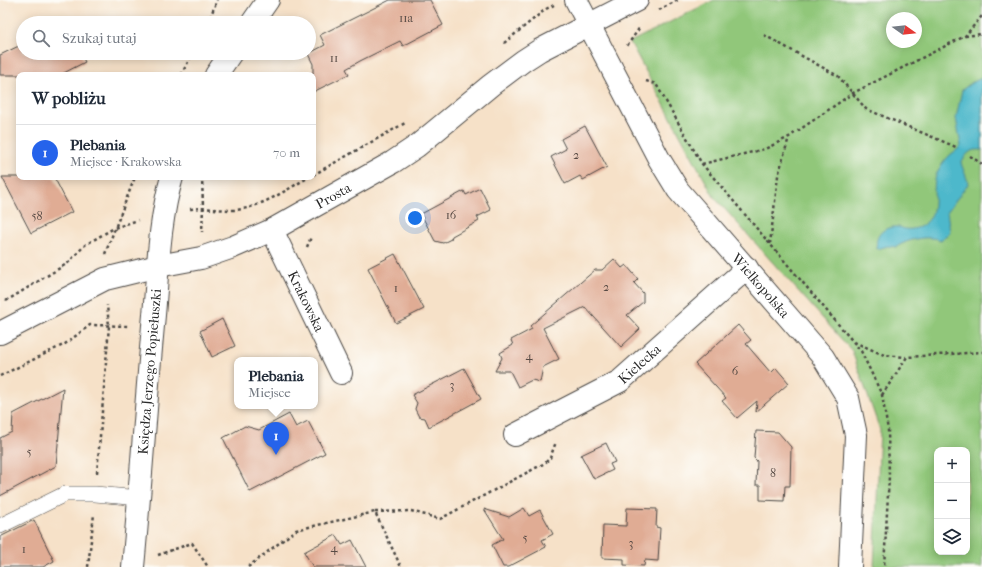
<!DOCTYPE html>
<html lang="pl">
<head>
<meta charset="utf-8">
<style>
  body { margin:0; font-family:"IM FELL French Canon",serif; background:#f2f2f3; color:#1f2937 }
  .controls { position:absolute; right:12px; bottom:12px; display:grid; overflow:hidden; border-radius:8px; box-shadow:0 2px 10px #0003 }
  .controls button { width:36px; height:36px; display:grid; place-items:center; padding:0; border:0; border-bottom:1px solid #e0e1e3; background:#fff; color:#1f2937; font:20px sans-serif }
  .compass { position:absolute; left:886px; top:12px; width:36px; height:36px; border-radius:50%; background:#fff; box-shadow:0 2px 10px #0003; rotate:105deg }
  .you { position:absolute; left:415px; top:218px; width:14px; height:14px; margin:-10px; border:3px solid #fff; border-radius:50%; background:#1a73e8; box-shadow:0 0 0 6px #1a73e833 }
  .badge { display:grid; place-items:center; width:26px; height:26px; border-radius:50%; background:#2563eb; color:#fff; font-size:13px; font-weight:700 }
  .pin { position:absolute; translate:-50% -33px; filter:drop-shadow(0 1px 2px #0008) }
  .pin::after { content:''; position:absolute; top:21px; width:14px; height:12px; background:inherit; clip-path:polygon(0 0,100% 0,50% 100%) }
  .popup { position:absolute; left:234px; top:357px; width:84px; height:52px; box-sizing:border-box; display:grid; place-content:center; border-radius:8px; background:#fff; filter:drop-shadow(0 1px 3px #0005); font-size:13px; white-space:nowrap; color:#747a83 }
  .popup b { font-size:15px; color:#1f2937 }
  .popup::after { content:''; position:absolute; left:50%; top:100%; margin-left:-8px; border:8px solid transparent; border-top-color:#fff }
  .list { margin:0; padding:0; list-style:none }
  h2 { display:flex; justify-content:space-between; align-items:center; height:52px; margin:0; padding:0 16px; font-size:17px }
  h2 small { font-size:13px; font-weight:400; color:#747a83 }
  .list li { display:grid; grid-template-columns:26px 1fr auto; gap:12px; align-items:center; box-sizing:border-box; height:56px; padding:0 16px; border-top:1px solid #e0e1e3 }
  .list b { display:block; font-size:15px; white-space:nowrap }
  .list p { margin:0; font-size:13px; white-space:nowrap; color:#747a83 }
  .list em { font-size:13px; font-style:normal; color:#747a83 }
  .icon { flex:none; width:22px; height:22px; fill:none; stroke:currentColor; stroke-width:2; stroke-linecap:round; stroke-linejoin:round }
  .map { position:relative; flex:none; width:982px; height:567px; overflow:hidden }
  .search { position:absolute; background:#fff; box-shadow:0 2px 10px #0003; left:16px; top:16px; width:300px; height:44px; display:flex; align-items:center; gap:10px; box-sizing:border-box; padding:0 14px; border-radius:22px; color:#747a83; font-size:15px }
  .panel { position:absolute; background:#fff; box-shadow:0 2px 10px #0003; left:16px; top:72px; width:300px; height:108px; border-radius:8px }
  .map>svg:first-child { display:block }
  .green { fill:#91c77a; stroke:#5e7952; fill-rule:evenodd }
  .water { fill:#4eb8cb; stroke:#3c727b }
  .building { fill:#e0ac94 }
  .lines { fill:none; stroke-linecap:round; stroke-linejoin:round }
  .service-casing { stroke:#494643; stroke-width:16 }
  .minor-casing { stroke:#494643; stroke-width:24 }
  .path { stroke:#494643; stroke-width:2.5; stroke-dasharray:3 3; stroke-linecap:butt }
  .service { stroke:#fff; stroke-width:15 }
  .minor { stroke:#fff; stroke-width:22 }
  .labels { text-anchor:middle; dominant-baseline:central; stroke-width:3.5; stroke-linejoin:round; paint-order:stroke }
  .number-label { font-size:12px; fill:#584b45 }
  .street-label { font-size:14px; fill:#2b2b2b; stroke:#fdfcf7 }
</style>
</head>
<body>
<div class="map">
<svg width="982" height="567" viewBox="0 0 982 567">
  <rect width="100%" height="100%" fill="#fdfcf7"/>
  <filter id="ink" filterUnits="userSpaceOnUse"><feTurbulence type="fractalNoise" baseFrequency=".025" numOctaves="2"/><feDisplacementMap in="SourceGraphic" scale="8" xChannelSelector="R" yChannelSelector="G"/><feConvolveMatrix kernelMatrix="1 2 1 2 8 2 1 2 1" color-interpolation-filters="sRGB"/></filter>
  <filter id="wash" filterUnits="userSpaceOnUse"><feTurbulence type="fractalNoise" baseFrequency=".012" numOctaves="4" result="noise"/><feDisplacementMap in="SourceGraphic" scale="16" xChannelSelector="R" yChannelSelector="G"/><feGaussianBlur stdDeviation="0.9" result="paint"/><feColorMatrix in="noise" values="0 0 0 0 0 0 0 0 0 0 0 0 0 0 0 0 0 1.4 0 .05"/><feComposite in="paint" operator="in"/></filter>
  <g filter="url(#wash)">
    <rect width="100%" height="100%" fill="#f6e1c8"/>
    <path class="green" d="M714 0H982V567H874L880 430 852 351 714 197 630 42ZM892 18H916V42H892ZM937 450H967V552H937Z"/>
    <path class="water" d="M982 78V150C970 149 967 153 961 163 963 170 967 176 968 184L947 212 950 232 941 240C927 235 909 239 896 247L888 246 877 249C874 235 884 226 898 227 901 227 903 229 906 229 911 230 919 228 923 225 941 214 930 189 937 173 939 168 945 160 949 156 953 152 957 151 961 146L956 118 962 90 971 83Z"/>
    <g id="blocks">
      <g class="building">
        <polygon points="390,0 430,0 443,25 403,46 400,41 360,61 346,69 349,74 313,92 313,64 308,54 325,45 320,35"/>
        <polygon points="23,44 23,53 80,53 85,62 60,75 0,75 0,55"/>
        <polygon points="585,126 607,167 583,180 580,176 565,184 551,157 566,149 561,139"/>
        <polygon points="2,177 54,177 72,212 31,233"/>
        <polygon points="480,188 491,210 477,217 479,221 452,236 451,239 443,243 435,241 421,214 464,191 466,195"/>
        <polygon points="395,254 424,309 396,323 368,268"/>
        <polygon points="614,259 622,268 626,265 638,279 634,283 643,293 643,302 627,315 640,329 621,347 585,307 543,328 559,359 543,367 540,382 532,380 518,387 510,371 495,371 502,358 500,353 513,345 511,340 532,329 530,326 595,270 602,270"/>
        <polygon points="222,319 235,346 212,357 200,331"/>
        <polygon points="738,325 751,340 746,344 771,373 776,368 789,383 756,412 757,401 737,418 722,401 726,398 695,364"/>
        <polygon points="464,368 481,399 429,427 425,418 419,417 415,409 417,403 412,395"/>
        <polygon points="63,388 56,466 0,496 0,438 12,432 13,414"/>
        <polygon points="289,414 296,427 308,421 325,453 250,492 223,438 245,426 259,430"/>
        <polygon points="756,431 778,432 791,447 790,486 785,486 784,501 760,500 760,485 756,485 757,461 754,458"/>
        <polygon points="606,443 615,462 610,464 613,470 594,479 581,455"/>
        <polygon points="524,508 529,516 540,510 553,534 542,540 546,547 508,567 503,567 492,545 503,539 484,509 509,517"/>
        <polygon points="627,508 657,509 656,527 660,528 658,561 645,560 644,566 624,565 624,559 602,558 603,525 626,526"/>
        <polygon points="34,520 54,561 43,567 0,567 0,537"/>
        <polygon points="336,535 342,545 352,540 366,567 313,567 304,552"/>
      </g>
    </g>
  </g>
  <g filter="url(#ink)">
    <use href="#blocks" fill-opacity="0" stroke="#494643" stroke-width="1"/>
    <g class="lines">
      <g class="service-casing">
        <polyline id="service" points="0,526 65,494 95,494 140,498"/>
      </g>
      <g class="minor-casing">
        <g id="minor">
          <path id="s1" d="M576 0 659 159 678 190 823 357 848 398 856 435 850 567"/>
          <polyline points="252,23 268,0"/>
          <polyline points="216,75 231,53"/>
          <path id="s2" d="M272 230 341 373"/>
          <path id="s3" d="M0 333 105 279 158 266 201 258 233 247 272 230 393 162 417 146 491 85 523 61 540 50 637 0"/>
          <path id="s4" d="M515 435 620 381 747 268"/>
          <path id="s5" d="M133 567C141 483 146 399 154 315 158 269 159 221 172 177"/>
        </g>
      </g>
      <g class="path">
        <polyline points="659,10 678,0"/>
        <polyline points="208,23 217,0"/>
        <polyline points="764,35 838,76 866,109 956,147"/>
        <polyline points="965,36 982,34"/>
        <polyline points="504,43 546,9 554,5"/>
        <polyline points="627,46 640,27"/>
        <polyline points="181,75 193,53"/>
        <polyline points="646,81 656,84 702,164 861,351 882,395 888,430 889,476 884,567"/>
        <polyline points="970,156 982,164"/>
        <polyline points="702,164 765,149 789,137 853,93 965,36 982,16"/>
        <polyline points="313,175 405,123"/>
        <polyline points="202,177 203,207 202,232"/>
        <path d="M190 209C205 207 218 210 233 210 257 210 288 189 309 177"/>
        <polyline points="770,244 778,176 789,137"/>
        <polyline points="307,247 311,237"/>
        <polyline points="105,254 135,177"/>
        <polyline points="6,301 68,263 85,245 114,228 138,220"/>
        <polyline points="854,342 884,355 906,357"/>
        <polyline points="0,376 65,344 90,325 129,326"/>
        <polyline points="882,395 907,357 982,352"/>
        <polyline points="97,473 109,326 107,305"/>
        <polyline points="375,512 411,511 440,519 545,463 550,458 556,442"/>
        <polyline points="158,555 192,543 208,567"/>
        <polyline points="88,567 94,514"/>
        <polyline points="248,567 296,530 375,512 401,567"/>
      </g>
      <use href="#service" class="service"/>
      <use href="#minor" class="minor"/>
    </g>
  </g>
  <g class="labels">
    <g class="number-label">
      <text x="406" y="18">11a</text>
      <text x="334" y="58">11</text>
      <text x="576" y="155">2</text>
      <text x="451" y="215">16</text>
      <text x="37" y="216">58</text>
      <text x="606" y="287">2</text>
      <text x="396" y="288">1</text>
      <text x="529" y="356">4</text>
      <text x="735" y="371">6</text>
      <text x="452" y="385">3</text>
      <text x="29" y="452">5</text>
      <text x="773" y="473">8</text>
      <text x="525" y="538">5</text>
      <text x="631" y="543">3</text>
      <text x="334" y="548">4</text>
      <text x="24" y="549">1</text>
    </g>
    <g class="street-label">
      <text stroke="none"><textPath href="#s3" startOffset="363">Prosta</textPath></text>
      <text stroke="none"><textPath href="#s1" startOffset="342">Wielkopolska</textPath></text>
      <text stroke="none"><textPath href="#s2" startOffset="79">Krakowska</textPath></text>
      <text stroke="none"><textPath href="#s4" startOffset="144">Kielecka</textPath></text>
      <text stroke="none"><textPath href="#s5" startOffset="196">Księdza Jerzego Popiełuszki</textPath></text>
    </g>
  </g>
</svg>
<div class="controls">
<button>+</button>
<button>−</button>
<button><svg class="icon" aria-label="layers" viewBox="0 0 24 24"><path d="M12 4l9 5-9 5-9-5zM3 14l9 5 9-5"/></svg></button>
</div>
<svg class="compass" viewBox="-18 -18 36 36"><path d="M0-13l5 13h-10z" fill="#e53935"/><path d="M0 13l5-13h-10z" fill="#747a83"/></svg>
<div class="you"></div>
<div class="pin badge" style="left:276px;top:455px">1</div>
<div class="popup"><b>Plebania</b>Miejsce</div>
<div class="search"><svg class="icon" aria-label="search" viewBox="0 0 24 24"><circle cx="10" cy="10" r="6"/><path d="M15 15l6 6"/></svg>Szukaj tutaj</div>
<section class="panel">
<h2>W pobliżu<small></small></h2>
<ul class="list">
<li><span class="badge">1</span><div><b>Plebania</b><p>Miejsce · Krakowska</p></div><em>70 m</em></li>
</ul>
</section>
</div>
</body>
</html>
